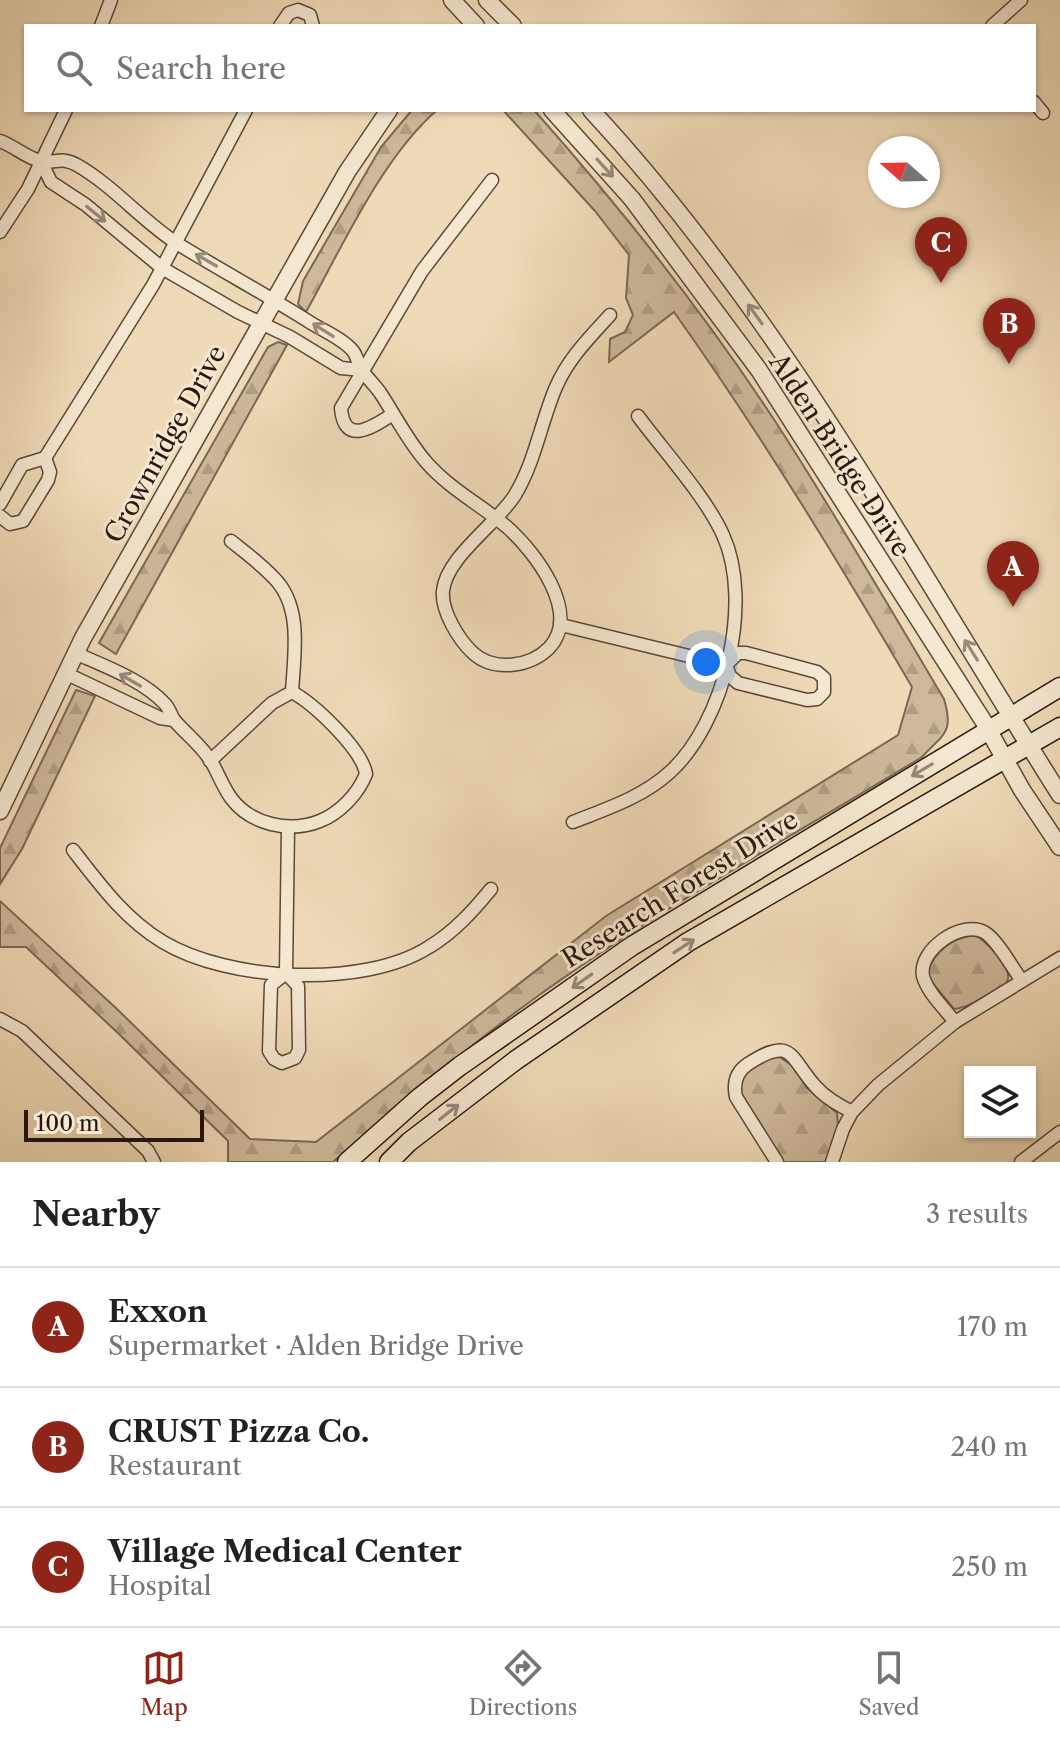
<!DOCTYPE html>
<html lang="en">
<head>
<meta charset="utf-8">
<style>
  body { margin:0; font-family:"Libre Caslon Text",serif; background:#f6f6f6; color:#202124 }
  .controls { position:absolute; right:24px; bottom:24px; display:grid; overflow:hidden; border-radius:0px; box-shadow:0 2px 6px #0004 }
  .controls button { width:72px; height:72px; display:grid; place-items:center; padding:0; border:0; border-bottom:2px solid #e0e0e0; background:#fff; color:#202124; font:40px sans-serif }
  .compass { position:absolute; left:868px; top:136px; width:72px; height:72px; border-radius:50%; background:#fff; box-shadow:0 2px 6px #0004; rotate:290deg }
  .scale { position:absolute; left:24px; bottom:20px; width:180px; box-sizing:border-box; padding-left:8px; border:4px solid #29170e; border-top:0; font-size:22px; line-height:28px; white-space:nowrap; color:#29170e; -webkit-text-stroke:6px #f5e7d0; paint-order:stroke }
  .you { position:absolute; left:706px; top:662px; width:28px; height:28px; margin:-20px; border:6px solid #fff; border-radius:50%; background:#1a73e8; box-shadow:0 0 0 12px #1a73e833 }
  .badge { display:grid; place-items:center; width:52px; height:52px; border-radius:50%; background:#8f2418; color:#fff; font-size:26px; font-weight:700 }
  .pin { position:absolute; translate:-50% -66px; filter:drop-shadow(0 2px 4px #0008) }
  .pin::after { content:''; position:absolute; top:42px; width:28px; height:24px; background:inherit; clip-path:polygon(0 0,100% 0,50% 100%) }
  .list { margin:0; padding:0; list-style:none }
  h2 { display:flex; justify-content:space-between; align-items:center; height:104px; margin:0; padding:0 32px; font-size:34px }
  h2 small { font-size:26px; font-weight:400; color:#757577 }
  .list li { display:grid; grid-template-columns:52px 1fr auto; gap:24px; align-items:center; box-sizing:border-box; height:120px; padding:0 32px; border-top:2px solid #e0e0e0 }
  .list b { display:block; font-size:30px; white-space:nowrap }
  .list p { margin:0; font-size:26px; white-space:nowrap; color:#757577 }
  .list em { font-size:26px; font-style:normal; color:#757577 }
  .icon { flex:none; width:44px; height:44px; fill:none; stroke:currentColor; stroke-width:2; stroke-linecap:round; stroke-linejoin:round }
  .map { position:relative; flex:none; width:1060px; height:1162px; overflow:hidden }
  .search { position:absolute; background:#fff; box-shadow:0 2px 6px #0004; left:24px; right:24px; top:24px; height:88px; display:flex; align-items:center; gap:20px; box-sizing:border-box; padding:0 28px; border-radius:0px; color:#757577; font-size:30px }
  .sheet { height:464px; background:#fff }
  nav { display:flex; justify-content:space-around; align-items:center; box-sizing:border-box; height:112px; border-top:2px solid #e0e0e0; background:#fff; font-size:22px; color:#757577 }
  nav a { display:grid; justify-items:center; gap:4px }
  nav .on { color:#8f2418 }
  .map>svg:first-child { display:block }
  .forest { fill:url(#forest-firs); stroke:#7b6854; stroke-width:2 }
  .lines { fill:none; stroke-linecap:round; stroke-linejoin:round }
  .minor-casing { stroke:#5a4838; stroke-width:15 }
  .tertiary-casing { stroke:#5a4838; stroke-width:19 }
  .secondary-casing { stroke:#29170e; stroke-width:21 }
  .minor { stroke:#f5e7d0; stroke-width:12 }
  .tertiary { stroke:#f5e7d0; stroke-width:16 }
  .secondary { stroke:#f5e7d0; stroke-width:18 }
  .oneway { stroke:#998979 }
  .labels { text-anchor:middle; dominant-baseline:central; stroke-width:6; stroke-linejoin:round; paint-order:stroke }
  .street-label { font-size:26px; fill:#29170e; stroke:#f5e7d0 }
</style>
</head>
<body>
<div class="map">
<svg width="1060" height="1162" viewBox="0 0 1060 1162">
  <defs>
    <pattern id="forest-firs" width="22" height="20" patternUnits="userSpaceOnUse" patternTransform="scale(2)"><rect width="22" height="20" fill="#cdb99a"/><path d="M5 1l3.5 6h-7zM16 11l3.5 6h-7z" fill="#b09e84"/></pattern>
  </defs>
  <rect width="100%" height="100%" fill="#efdab7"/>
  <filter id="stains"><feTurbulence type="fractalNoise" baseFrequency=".0025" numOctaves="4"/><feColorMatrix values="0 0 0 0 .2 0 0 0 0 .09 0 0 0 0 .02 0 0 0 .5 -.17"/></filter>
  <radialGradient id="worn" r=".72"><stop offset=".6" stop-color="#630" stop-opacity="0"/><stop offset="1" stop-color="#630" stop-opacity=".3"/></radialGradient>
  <g class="forest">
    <path d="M412 110H437C382 158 342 247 306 312L298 304 303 281 381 147Z"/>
    <path d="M503 110H534C620 207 702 310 773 418 833 510 888 605 944 699 954 733 944 733 922 757 791 837 655 911 531 1001 462 1051 397 1106 333 1162H228V1141L120 1035 26 947H0V901L118 1010 250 1139 316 1142 606 916 898 735 912 687C837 559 760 433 674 312L609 362 610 339 625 332 633 315 626 298 629 255 595 211Z"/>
    <polygon points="278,342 287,345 116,654 99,643 268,347"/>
    <polygon points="76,690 95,696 22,849 0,884 0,848"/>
    <path d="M975 935C985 941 1011 965 1008 979 1006 988 990 993 983 998 973 1003 965 1008 954 1009L930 980 927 972C936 950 951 938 975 935Z"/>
    <path d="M778 1056 793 1066 807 1088 837 1113 838 1125 826 1162H783C772 1144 745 1109 740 1091 735 1072 763 1058 778 1056Z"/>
  </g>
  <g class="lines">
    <g class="minor-casing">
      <g id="minor">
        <polyline points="101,26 111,0"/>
        <polyline points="280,26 289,13 298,10 310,15 313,26"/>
        <polyline points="992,26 1021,0"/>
        <polyline points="1034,102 1043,113"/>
        <path d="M0 141C14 146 27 158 40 161 55 164 61 156 77 165 115 187 142 221 178 244 222 271 267 295 311 323 324 331 343 339 353 351 357 356 358 364 361 369 367 378 375 385 381 394 396 417 409 443 427 463 450 489 481 505 507 527 535 552 582 613 549 648 530 667 494 672 473 653 459 640 441 611 443 591 446 557 497 524 515 495 535 462 541 422 556 387 568 359 589 338 610 315"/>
        <polyline points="41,161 51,182 86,205 162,268 238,312 290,337 341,368 362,370"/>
        <polyline points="0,232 28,189 66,110"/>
        <path d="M393 414C373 427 344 447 341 408L422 271 492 180"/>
        <polyline points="45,458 153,285 246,110"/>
        <polyline points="0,504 22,465 45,458 50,472 48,480 23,521 10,524 0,516"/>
        <path d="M231 541C246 553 261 564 274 578 303 607 294 655 292 692"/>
        <polyline points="561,625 726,665"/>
        <path d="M75 653C104 666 143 680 165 704 169 708 171 715 174 720 186 734 201 745 211 761 218 773 223 787 231 798 251 825 290 833 320 821 340 813 358 794 366 774 362 749 314 704 292 692"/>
        <polygon points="738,653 746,653 817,672 824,678 824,692 817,699 807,700 738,683 730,676 726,665"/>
        <polyline points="65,673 160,718 174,720"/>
        <polyline points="210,761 272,703 292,692"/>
        <path d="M573 822C606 809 643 797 670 772 724 723 754 603 723 535 706 497 663 450 638 416"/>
        <path d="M73 850C100 885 125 919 163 942 228 981 363 989 429 947 454 932 473 911 491 889"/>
        <polygon points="286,973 298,986 299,1050 295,1058 282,1063 274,1059 269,1051 271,985"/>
        <polyline points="286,973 288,827"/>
        <polyline points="0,1019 22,1031 148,1151 154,1162"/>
        <path d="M955 1022C945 1009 927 992 923 976 918 950 961 920 984 932 997 939 1013 969 1022 981"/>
        <path d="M777 1162 736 1097C733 1083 736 1072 748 1064 793 1035 789 1057 816 1087 826 1098 839 1105 852 1112"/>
        <polyline points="832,1162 843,1129 852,1112 878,1085 955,1022 1060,958"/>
        <polyline points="1021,1162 1060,1132"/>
      </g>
    </g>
    <g class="tertiary-casing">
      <g id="tertiary">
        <polyline points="452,0 476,26"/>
        <polyline points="487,0 513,26"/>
        <polyline points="552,110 632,199 759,370 984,722 1022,790 1060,847"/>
        <path d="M591 110C780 314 912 561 1060 795"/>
        <polyline points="0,811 83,638 347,172 389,110"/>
      </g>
    </g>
    <g class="secondary-casing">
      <g id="secondary">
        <polyline points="347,1162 420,1097 460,1066 632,946 1060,687"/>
        <polyline points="389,1162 409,1142 516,1060 688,942 1060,727"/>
      </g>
    </g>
    <use href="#minor" class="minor"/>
    <use href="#tertiary" class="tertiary"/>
    <use href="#secondary" class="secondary"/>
  </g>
  <defs><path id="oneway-shaft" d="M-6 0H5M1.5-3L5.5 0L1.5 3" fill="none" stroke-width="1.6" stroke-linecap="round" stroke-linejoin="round" transform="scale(2)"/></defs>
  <g class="oneway">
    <use href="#oneway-shaft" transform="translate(605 168) rotate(48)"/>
    <use href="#oneway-shaft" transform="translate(96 214) rotate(39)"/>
    <use href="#oneway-shaft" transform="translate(206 260) rotate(-150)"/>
    <use href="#oneway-shaft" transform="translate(755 314) rotate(-126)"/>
    <use href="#oneway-shaft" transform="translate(323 330) rotate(-148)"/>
    <use href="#oneway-shaft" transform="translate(971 650) rotate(-122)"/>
    <use href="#oneway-shaft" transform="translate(130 680) rotate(-150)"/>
    <use href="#oneway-shaft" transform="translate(922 770) rotate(149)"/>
    <use href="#oneway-shaft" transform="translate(684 946) rotate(-33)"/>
    <use href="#oneway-shaft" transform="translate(582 981) rotate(145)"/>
    <use href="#oneway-shaft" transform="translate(449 1112) rotate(-38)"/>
  </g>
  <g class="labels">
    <g class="street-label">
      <text transform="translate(165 444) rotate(-61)">Crownridge Drive</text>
      <text transform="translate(840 455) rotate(57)">Alden Bridge Drive</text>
      <text transform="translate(680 889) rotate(-32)">Research Forest Drive</text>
    </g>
  </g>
  <rect width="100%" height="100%" filter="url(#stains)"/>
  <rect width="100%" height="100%" fill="url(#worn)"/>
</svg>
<div class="controls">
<button><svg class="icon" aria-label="layers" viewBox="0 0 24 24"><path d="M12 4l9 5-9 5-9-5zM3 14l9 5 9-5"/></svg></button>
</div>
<svg class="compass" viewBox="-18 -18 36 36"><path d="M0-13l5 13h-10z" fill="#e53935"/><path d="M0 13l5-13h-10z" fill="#757577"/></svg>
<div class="scale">100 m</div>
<div class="you"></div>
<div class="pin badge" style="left:1013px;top:607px">A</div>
<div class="pin badge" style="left:1009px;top:364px">B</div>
<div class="pin badge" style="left:941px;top:283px">C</div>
<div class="search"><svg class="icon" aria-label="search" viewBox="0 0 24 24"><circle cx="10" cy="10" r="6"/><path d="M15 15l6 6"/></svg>Search here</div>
</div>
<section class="sheet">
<h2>Nearby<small>3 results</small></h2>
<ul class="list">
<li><span class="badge">A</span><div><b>Exxon</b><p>Supermarket · Alden Bridge Drive</p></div><em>170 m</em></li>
<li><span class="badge">B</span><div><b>CRUST Pizza Co.</b><p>Restaurant</p></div><em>240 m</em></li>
<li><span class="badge">C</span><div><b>Village Medical Center</b><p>Hospital</p></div><em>250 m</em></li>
</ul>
</section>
<nav>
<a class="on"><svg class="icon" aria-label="map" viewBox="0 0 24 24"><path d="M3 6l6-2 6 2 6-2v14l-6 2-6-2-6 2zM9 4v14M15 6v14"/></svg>Map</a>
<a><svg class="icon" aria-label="directions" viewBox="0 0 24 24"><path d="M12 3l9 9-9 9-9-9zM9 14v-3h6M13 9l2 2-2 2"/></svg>Directions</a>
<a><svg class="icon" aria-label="saved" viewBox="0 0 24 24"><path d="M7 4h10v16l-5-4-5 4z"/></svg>Saved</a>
</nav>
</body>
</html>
